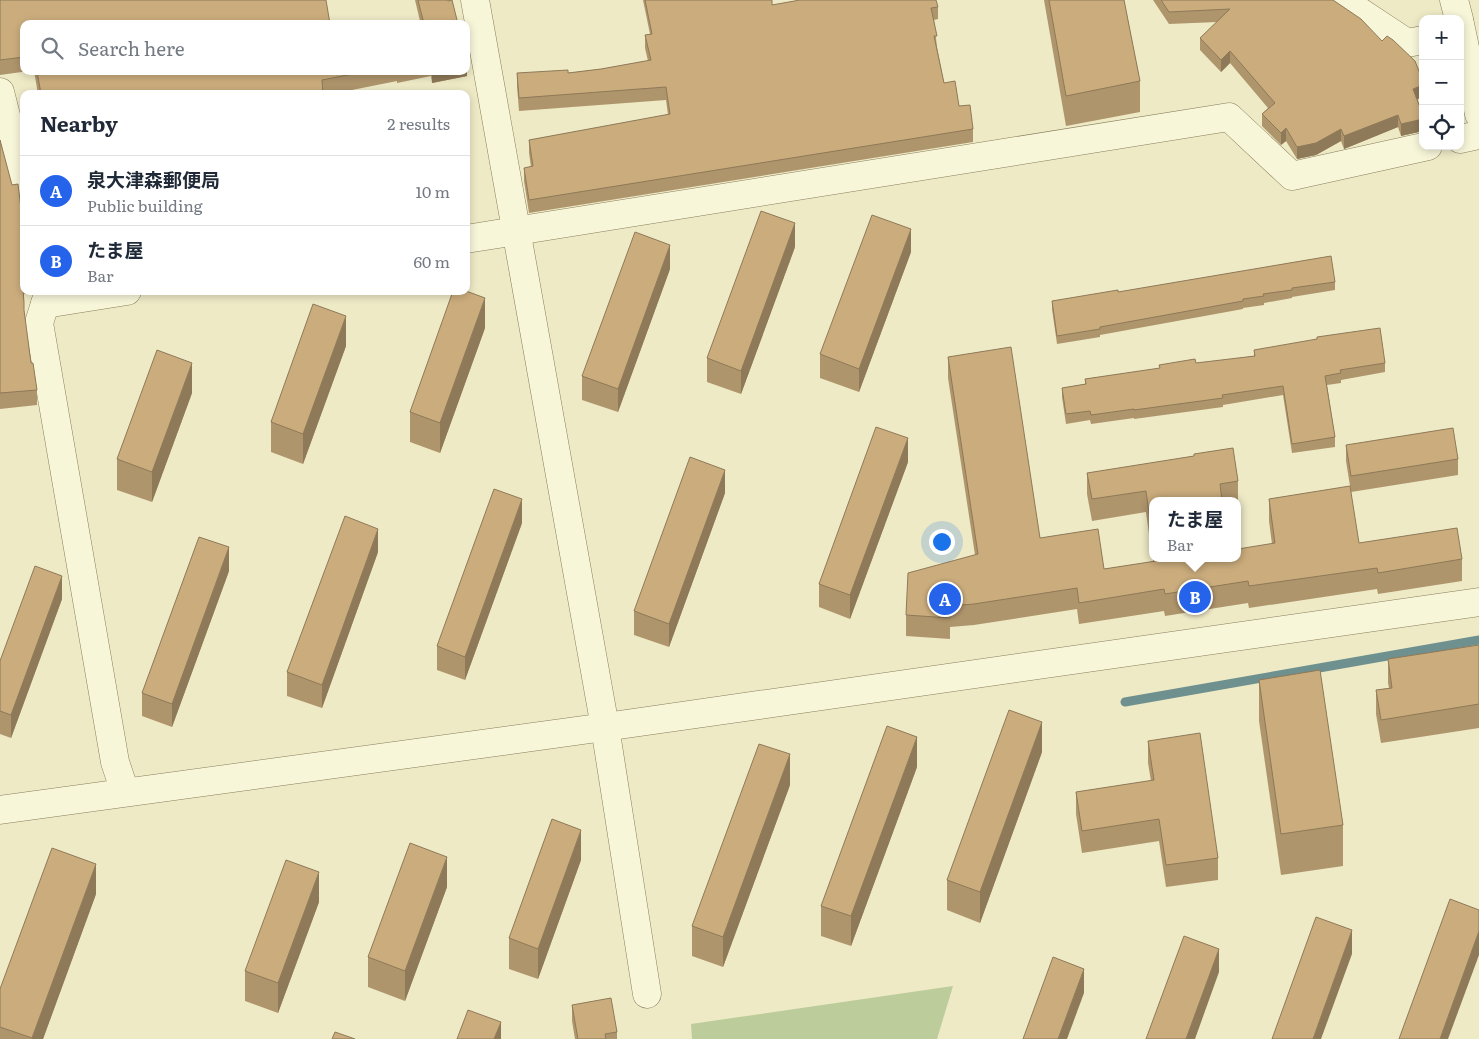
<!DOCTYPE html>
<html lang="en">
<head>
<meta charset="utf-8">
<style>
  body { margin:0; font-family:Literata,"Noto Sans JP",serif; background:#f6f6f7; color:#1f2937 }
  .controls { position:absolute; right:15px; top:15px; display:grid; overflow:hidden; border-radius:10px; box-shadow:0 2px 8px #0003 }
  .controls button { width:45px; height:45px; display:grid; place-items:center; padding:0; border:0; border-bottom:1px solid #e0e1e3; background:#fff; color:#1f2937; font:25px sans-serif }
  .you { position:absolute; left:941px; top:541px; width:18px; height:18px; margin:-12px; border:4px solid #fff; border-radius:50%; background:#1a73e8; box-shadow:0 0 0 8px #1a73e833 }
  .badge { display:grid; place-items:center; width:32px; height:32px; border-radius:50%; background:#2563eb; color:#fff; font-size:16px; font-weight:700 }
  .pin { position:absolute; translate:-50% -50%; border:2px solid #fff; box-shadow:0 1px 5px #0006 }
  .popup { position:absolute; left:1149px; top:497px; width:92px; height:65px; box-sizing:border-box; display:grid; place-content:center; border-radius:10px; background:#fff; filter:drop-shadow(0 1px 4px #0005); font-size:16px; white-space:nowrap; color:#747a83 }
  .popup b { font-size:19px; color:#1f2937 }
  .popup::after { content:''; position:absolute; left:50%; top:100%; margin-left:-10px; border:10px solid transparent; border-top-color:#fff }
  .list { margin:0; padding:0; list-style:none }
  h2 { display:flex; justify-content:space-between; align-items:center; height:65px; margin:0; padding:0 20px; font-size:21px }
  h2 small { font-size:16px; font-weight:400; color:#747a83 }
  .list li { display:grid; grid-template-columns:32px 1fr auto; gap:15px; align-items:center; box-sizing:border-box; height:70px; padding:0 20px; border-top:1px solid #e0e1e3 }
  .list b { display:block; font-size:19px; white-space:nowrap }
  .list p { margin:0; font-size:16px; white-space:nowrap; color:#747a83 }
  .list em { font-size:16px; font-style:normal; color:#747a83 }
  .icon { flex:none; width:28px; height:28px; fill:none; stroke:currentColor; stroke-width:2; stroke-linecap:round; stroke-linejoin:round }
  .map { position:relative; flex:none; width:1479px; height:1039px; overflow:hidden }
  .search { position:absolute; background:#fff; box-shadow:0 2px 8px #0003; left:20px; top:20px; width:450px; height:55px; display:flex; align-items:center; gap:12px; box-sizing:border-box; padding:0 18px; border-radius:10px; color:#747a83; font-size:19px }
  .panel { position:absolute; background:#fff; box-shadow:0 2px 8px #0003; left:20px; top:90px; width:450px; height:205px; border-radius:10px }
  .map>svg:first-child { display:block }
  .green { fill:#bccc9a }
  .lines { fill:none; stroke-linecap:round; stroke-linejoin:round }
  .stream { stroke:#6e908e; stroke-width:9 }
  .minor-casing { stroke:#897d5c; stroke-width:29 }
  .minor { stroke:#f8f6d9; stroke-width:28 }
  .wall { fill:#af956c }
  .shaded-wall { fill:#8e7958 }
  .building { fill:#cbad7d; stroke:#8e7958 }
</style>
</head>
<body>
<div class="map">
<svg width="1479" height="1039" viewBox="0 0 1479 1039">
  <rect width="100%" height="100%" fill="#eeeac6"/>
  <polygon class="green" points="953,986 937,1039 692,1039 691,1024"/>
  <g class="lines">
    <polyline class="stream" points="1125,702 1479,640"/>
    <g class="minor-casing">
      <g id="minor">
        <polyline points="475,0 605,727 647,994"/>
        <polyline points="1342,0 1407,43 1423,40"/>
        <polyline points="1454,0 1459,19"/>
        <polyline points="1460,24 1479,114"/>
        <polyline points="0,92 24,186"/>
        <polyline points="1460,139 1479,135"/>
        <polyline points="466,239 1229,117 1292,176 1428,146"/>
        <polyline points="49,291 39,323 115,762 125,792"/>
        <polyline points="45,304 127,291"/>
        <polyline points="0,810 605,727 1479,602"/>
      </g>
    </g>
    <use href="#minor" class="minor"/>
  </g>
  <g class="wall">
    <polygon points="0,0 24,24 24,71 29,71 0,75"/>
    <polygon points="415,0 448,0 458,24 420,21"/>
    <polygon points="643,0 772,0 772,5 938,7 938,19 934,20 937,47 944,83 973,129 973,142 529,213 524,181 524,168 531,167 529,153 529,140 668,115 666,100 519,111 517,86 517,73 568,73 601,69 648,61 645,48 645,35 650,34"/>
    <polygon points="1044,0 1124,0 1140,81 1140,112 1066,126"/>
    <polygon points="1153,0 1333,0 1417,99 1423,119 1423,131 1401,136 1398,127 1344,149 1341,141 1316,155 1297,159 1286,141 1281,145 1262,126 1262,114 1268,108 1230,63 1221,72 1200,50 1200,38 1217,22 1169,24"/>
    <polygon points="34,71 466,71 467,76 432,83 431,76 397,83 397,81 332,94 38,94"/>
    <polygon points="0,140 24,233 24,291 29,291 29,293 24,294 24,316 31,363 37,390 37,405 0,409"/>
    <polygon points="795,247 741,394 707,382 707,358"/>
    <polygon points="911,252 859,392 820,378 820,354"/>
    <polygon points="670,269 618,412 582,400 582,376"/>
    <polygon points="1335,282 1335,290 1292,297 1292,298 1264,303 1264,305 1243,308 1243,309 1100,335 1100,337 1057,344 1052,309 1052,301 1118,292"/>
    <polygon points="485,328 440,453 410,442 410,412"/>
    <polygon points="346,346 303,464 271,452 271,422"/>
    <polygon points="1254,350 1385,363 1385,372 1341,380 1341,383 1327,385 1335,437 1335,447 1292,453 1283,395 1223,405 1223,407 1134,419 1134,418 1091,424 1090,420 1066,424 1062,397 1062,388 1085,384 1085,379 1254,356"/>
    <polygon points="948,357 1040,538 1104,569 1153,562 1153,558 1238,558 1272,544 1269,521 1269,499 1359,543 1462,559 1462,581 1378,594 1377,589 1249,608 1248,603 1165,616 1164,611 1079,624 1077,609 974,625 950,627 950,639 906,636 906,615 975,555 948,378"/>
    <polygon points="192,393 152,502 117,490 117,459"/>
    <polygon points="1346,445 1458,459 1458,475 1351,492 1346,461"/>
    <polygon points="908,462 850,619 819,607 819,584"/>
    <polygon points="1087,473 1238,481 1238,502 1238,501 1152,501 1152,556 1146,512 1092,521 1087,494"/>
    <polygon points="725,493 669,647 634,635 634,611"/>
    <polygon points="522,523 465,680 437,670 437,646"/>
    <polygon points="378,552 322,708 287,696 287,672"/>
    <polygon points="229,571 172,727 142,716 142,693"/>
    <polygon points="62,599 11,738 0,734 0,661"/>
    <polygon points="1479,645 1479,728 1381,743 1376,714 1376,690 1389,688 1388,683 1388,659"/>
    <polygon points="1259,680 1343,825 1343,866 1281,875 1259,721"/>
    <polygon points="1148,741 1218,858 1218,880 1166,887 1159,841 1082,853 1076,814 1076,792 1151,781 1148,763"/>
    <polygon points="1042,752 980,923 947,910 947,880"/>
    <polygon points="917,767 851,946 821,936 821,906"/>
    <polygon points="790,785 723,967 692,956 692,926"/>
    <polygon points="581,860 538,979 509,969 509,938"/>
    <polygon points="447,887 405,1001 368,987 368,957"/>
    <polygon points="96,894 43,1039 0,1039 0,989"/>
    <polygon points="319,902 278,1013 245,1001 245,971"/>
    <polygon points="572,1005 617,1032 617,1039 575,1039 572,1021"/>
  </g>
  <g class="shaded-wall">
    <polygon points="1230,51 1230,63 1221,72 1221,60"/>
    <polygon points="467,60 467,76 432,83 432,71 466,71"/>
    <polygon points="1423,85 1423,97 1413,101 1413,89"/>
    <polygon points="1398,115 1398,127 1344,149 1344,136"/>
    <polygon points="1423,119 1423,131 1401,136 1401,124"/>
    <polygon points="1286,128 1286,141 1281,145 1281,133"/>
    <polygon points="1341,129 1341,141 1316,155 1297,159 1297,147"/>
    <polygon points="795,223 795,247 741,394 741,371"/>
    <polygon points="911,229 911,252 859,392 859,369"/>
    <polygon points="670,245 670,269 618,412 618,389"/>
    <polygon points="485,298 485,328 440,453 440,423"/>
    <polygon points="346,316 346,346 303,464 303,434"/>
    <polygon points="192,363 192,393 152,502 152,472"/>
    <polygon points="908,438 908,462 850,619 850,595"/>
    <polygon points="725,470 725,493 669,647 669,624"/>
    <polygon points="522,499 522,523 465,680 465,657"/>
    <polygon points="378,529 378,552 322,708 322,685"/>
    <polygon points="229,547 229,571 172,727 172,704"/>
    <polygon points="62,576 62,599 11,738 11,715"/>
    <polygon points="1042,722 1042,752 980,923 980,892"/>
    <polygon points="917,737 917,767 851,946 851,916"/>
    <polygon points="790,754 790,785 723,967 723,937"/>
    <polygon points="581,830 581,860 538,979 538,949"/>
    <polygon points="447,857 447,887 405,1001 405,971"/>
    <polygon points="96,864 96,894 43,1039 32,1039"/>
    <polygon points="319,872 319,902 278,1013 278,983"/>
    <polygon points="1352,930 1352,954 1321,1039 1313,1039"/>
    <polygon points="1479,931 1479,955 1448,1039 1440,1039"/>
    <polygon points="1219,949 1219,972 1195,1039 1186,1039"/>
    <polygon points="1084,969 1084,993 1067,1039 1058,1039"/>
    <polygon points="501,1022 501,1039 494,1039"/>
  </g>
  <g class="building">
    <polygon points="0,0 326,0 330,24 24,24 24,57 0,60"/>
    <polygon points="418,0 448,0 448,1 452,0 458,24 403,24 423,20"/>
    <polygon points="645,0 772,0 772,5 800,0 936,0 938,7 931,8 937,36 934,36 944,83 955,81 959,106 970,105 973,129 529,200 524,168 533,166 529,140 670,114 666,87 519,98 517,73 568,70 568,73 601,69 651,60 645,35 652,34"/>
    <polygon points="1049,0 1124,0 1140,81 1066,96"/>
    <polygon points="1161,0 1333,0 1361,19 1382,41 1387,36 1393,40 1415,61 1423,81 1423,85 1413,89 1423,115 1423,119 1401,124 1398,115 1344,136 1341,129 1316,143 1297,147 1286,128 1281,133 1262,114 1275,103 1230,51 1221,60 1200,38 1230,9 1169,12"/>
    <polygon points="37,71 368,71 322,80 323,94 41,94"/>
    <polygon points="0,140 12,185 18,184 24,233 24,279 22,279 24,302 24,310 31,363 33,363 37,390 0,393"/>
    <polygon points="761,211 795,223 741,371 707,358"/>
    <polygon points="872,215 911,229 859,369 820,354"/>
    <polygon points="635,232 670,245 618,389 582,376"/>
    <polygon points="1331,256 1335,282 1292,288 1292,290 1263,294 1264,296 1243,299 1243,301 1100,327 1100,329 1057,336 1052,301 1118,290 1118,292"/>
    <polygon points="453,291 466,291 485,298 440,423 410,412"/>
    <polygon points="313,304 346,316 303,434 271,422"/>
    <polygon points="1380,328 1385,363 1340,370 1341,373 1325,376 1335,437 1292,444 1283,386 1222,395 1223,398 1134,410 1134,409 1091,415 1090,411 1066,414 1062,388 1086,384 1085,379 1160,368 1159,365 1195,359 1196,363 1255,356 1254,350 1317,339 1317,337"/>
    <polygon points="1011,347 1040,538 1098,529 1104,569 1156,561 1156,558 1238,558 1238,549 1275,543 1269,499 1350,486 1359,543 1457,528 1462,559 1378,573 1377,568 1249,586 1248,581 1165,594 1164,589 1079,603 1077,588 974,604 948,606 950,618 906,615 908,573 978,554 948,357"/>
    <polygon points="157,350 192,363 152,472 117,459"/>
    <polygon points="876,427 908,438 850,595 819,584"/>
    <polygon points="1453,428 1458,459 1351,476 1346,445"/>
    <polygon points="1233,448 1238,481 1220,484 1222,501 1152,501 1152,534 1146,491 1092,499 1087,473 1194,456 1194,454"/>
    <polygon points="690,457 725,470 669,624 634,611"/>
    <polygon points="494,489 522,499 465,657 437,646"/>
    <polygon points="345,516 378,529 322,685 287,672"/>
    <polygon points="199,537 229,547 172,704 142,693"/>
    <polygon points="35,566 62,576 11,715 0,711 0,661"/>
    <polygon points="1479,645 1479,704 1381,720 1376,690 1392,688 1388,659"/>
    <polygon points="1320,670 1343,825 1281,834 1259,680"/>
    <polygon points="1009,710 1042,722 980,892 947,880"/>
    <polygon points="887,726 917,737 851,916 821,906"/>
    <polygon points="1200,733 1218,858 1166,865 1159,819 1082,831 1076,792 1154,780 1148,741"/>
    <polygon points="759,744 790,754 723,937 692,926"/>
    <polygon points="552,819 581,830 538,949 509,938"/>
    <polygon points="410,843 447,857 405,971 368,957"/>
    <polygon points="52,848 96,864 32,1038 0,1027 0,989"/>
    <polygon points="286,860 319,872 278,983 245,971"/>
    <polygon points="1450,899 1479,910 1479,931 1440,1039 1399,1039"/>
    <polygon points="1316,917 1352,930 1313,1039 1272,1039"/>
    <polygon points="1184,936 1219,949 1186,1039 1146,1039"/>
    <polygon points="1053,957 1084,969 1058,1039 1023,1039"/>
    <polygon points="611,998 617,1032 605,1034 606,1039 578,1039 572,1005"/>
    <polygon points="468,1010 501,1022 494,1039 457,1039"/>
    <polygon points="335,1032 355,1039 332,1039"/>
  </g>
</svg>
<div class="controls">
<button>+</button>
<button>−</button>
<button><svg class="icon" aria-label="locate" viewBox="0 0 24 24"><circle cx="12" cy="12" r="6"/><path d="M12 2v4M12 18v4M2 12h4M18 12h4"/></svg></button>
</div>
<div class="you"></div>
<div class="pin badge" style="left:945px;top:599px">A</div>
<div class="pin badge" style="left:1195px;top:597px">B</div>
<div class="popup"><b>たま屋</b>Bar</div>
<div class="search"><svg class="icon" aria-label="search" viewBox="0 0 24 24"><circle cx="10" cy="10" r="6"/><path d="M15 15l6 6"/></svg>Search here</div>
<section class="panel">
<h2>Nearby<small>2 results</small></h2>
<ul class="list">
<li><span class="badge">A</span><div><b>泉大津森郵便局</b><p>Public building</p></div><em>10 m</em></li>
<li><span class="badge">B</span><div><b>たま屋</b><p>Bar</p></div><em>60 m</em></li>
</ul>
</section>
</div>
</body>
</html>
